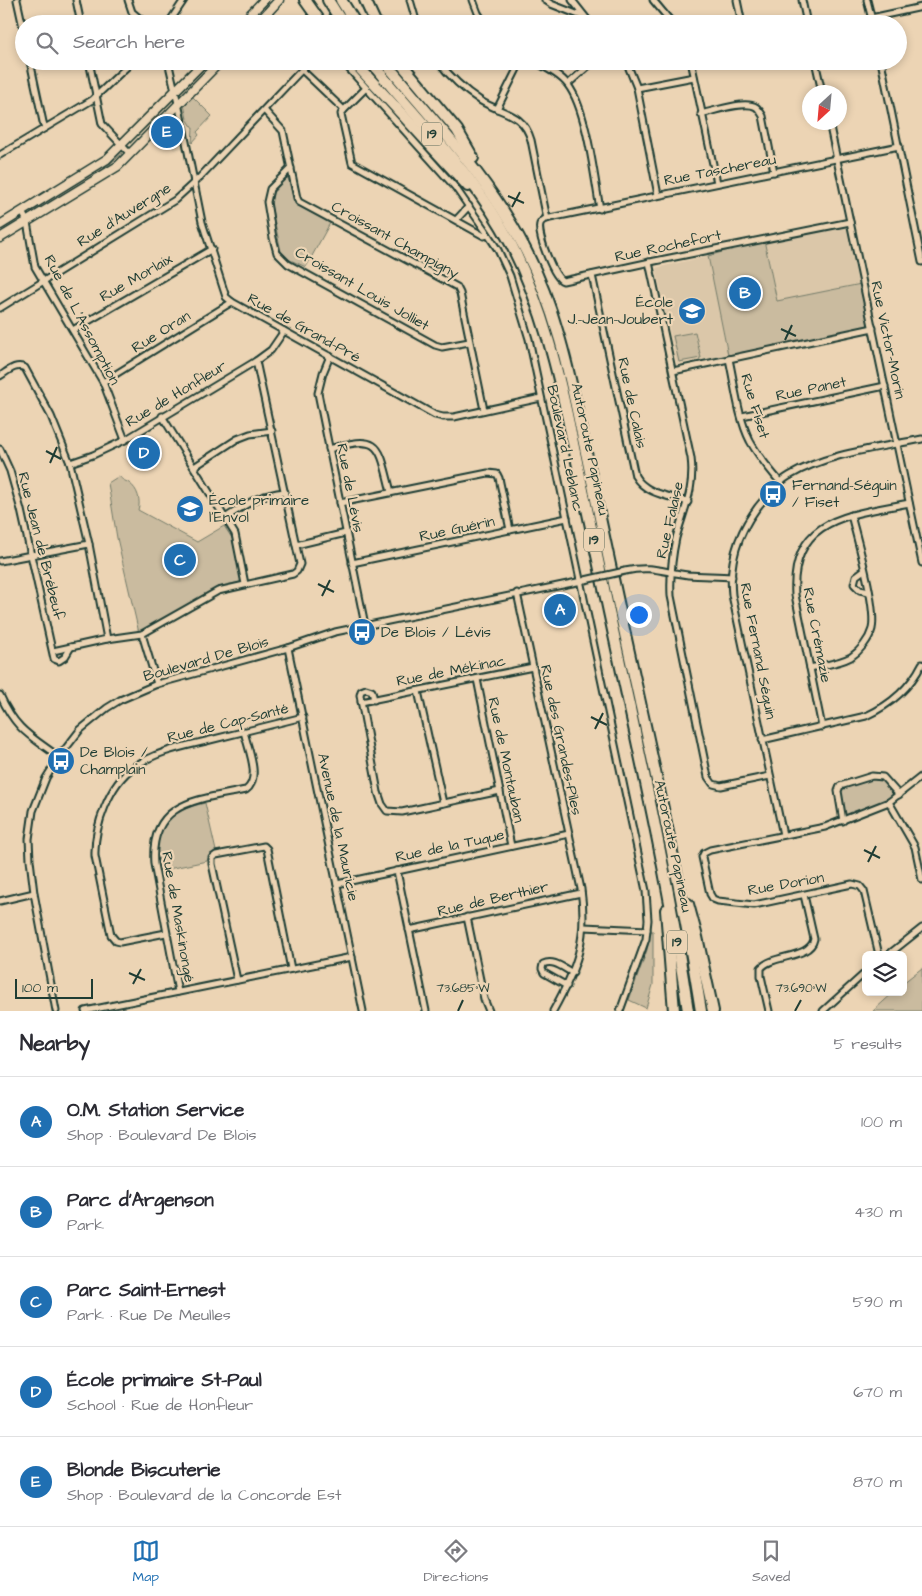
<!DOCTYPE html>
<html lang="en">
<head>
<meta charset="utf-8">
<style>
  body { margin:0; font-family:"Architects Daughter",sans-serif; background:#f2f2f3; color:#2b2b33 }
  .controls { position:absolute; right:15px; bottom:15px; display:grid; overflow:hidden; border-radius:8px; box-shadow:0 2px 8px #0003 }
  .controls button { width:45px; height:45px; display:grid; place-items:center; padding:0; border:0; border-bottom:1px solid #e1e1e2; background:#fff; color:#2b2b33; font:25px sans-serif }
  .compass { position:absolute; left:802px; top:85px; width:45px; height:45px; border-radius:50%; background:#fff; box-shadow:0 2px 8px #0003; rotate:206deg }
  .scale { position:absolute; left:15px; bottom:12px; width:78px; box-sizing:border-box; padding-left:5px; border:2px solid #1f3d34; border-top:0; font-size:14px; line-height:18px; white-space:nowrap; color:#1f3d34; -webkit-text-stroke:4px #ecd4b4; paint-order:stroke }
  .you { position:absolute; left:638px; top:614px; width:18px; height:18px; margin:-12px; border:4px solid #fff; border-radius:50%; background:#1a73e8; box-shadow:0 0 0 8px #1a73e833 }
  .badge { display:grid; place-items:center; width:32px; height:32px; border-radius:50%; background:#1f6fb2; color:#fff; font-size:16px; font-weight:700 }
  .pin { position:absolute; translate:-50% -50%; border:2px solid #fff; box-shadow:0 1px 5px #0006 }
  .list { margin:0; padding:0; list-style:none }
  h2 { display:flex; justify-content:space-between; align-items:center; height:65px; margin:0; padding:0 20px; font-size:21px }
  h2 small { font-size:16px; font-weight:400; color:#7c7c81 }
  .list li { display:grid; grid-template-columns:32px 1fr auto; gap:15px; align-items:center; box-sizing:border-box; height:90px; padding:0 20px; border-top:1px solid #e1e1e2 }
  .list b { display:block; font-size:19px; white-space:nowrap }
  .list p { margin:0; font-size:16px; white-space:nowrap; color:#7c7c81 }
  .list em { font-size:16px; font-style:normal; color:#7c7c81 }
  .icon { flex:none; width:28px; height:28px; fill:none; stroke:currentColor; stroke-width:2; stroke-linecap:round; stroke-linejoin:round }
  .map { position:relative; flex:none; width:922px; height:1011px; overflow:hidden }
  .search { position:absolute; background:#fff; box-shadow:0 2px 8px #0003; left:15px; right:15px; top:15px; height:55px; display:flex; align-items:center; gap:12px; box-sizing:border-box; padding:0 18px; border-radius:28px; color:#7c7c81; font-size:19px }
  .sheet { height:515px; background:#fff }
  nav { display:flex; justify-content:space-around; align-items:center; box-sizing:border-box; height:70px; border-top:1px solid #e1e1e2; background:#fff; font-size:14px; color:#7c7c81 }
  nav a { display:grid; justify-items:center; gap:2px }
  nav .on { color:#1f6fb2 }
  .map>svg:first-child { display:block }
  .built { fill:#dbc7a9 }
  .green { fill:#cabb9f; stroke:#747c6a }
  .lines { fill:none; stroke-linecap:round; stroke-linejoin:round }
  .street-casing { stroke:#1f3d34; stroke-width:9 }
  .secondary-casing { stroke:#1f3d34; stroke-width:11 }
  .highway-casing { stroke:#1f3d34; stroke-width:14 }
  .street { stroke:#ecd4b4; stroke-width:5 }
  .secondary { stroke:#ecd4b4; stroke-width:8 }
  .highway { stroke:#ecd4b4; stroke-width:10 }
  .street-bridge-casing { stroke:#1f3d34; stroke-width:9; stroke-linecap:butt }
  .street-bridge { stroke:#ecd4b4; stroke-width:5 }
  .ticks { fill:none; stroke:#1f3d34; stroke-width:2 }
  .labels { text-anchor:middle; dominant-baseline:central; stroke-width:4.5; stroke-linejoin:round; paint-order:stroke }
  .shield { fill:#ecd4b4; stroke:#5c6a5a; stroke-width:1 }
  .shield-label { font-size:14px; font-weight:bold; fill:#1f3d34 }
  .street-label { font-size:15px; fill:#1f3d34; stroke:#ecd4b4 }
  .poi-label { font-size:15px; fill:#1f3d34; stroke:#ecd4b4; text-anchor:start }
  .ticks-label { font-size:12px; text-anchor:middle; fill:#1f3d34; stroke:#ecd4b4; stroke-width:4.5; stroke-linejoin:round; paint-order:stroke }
</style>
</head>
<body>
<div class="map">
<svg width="922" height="1011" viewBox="0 0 922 1011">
  <rect width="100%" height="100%" fill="#ecd4b4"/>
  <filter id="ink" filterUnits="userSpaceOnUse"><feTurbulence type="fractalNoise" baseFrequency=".02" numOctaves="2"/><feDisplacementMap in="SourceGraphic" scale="10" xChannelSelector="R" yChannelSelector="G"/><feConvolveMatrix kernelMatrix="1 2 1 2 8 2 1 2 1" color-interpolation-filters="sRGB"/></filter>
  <g filter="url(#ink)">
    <g class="built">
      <polygon points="174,116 177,117 183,148 174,150 156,133"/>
      <polygon points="850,222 863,283 777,302 764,240"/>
      <polygon points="708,256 728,355 677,364 656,268"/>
    </g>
    <g class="green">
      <polygon points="192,96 212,116 197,132 199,135 192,143 193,128 187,119 184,104"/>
      <path d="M120 152 122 154C94 178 63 196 33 215L31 212 108 162Z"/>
      <polygon points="288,178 295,204 330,223 306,267 288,259 281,251 271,205 273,193 285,179"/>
      <polygon points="764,240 777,301 861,284 872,328 728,355 708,256"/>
      <polygon points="695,332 701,358 679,362 673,336"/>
      <path d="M119 476C123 481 124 480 129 483 138 489 141 501 138 510L197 542 224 526 232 538 241 578 240 582 218 587 139 633 117 538 108 483Z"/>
      <polygon points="872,776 883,777 899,795 843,821 840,786"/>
      <path d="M205 803 216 851 210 854 207 861 158 871C151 828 165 812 205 803Z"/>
      <polygon points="651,931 653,931 653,985 646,1008 629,1000 647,950"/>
      <polygon points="922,968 922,1011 873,1011 894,992 903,992 903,983"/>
    </g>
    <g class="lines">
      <g class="street-casing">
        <g id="street">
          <polyline points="17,0 24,32"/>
          <polyline points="76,0 81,24"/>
          <polyline points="128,0 132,12 146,24"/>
          <polyline points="410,0 417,24"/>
          <polyline points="473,0 478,13 485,24"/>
          <polyline points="545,0 551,4 584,17"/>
          <polyline points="572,0 591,24"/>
          <polyline points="653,0 673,24"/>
          <polyline points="737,0 742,24"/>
          <polyline points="802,0 807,24"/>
          <polyline points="867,0 873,24"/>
          <polyline points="871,18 922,7"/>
          <polyline points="168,24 184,0"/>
          <polyline points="30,61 43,122 45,128"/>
          <polyline points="89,61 102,124 130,154"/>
          <polyline points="168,61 180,112 202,222 226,297 232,302 435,415 443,417 454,417 541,398"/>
          <polyline points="342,61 455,187 485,230 498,250 510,276 529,339 646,891 648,920 646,939 620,1011"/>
          <path d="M438 61C450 77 464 90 481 101 502 114 523 112 531 140L547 219"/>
          <path d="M533 61C544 67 560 74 568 85 587 110 594 176 600 209"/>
          <polyline points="626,61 637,88 658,195"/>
          <polyline points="691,61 717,183"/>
          <polyline points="815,61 822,92"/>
          <polyline points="881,61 922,262"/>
          <polyline points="302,70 344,110"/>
          <polyline points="568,84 594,61"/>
          <polyline points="366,88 344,110 341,114 352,163 484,236 488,235"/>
          <polyline points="637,88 694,77"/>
          <polyline points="497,109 521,61"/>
          <polyline points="264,110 283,131 297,198 299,202 457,287 460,293 484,410"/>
          <path d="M701 114C714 111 745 100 756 107 759 109 761 113 763 116L774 172"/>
          <polyline points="829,122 922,563"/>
          <polyline points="0,155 92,100 133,61"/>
          <polyline points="291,168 270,189 267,202 273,238 277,253 288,264 435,345 442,347 469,342"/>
          <polyline points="22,211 27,222 35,267 103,382 125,440"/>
          <polyline points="456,220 469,206"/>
          <path d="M850 222 655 261 563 281C554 278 537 235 540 224 541 221 542 221 545 219L899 146"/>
          <path d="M649 262 691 458C695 489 684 509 676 538 672 557 670 577 671 596L708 777 713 784 721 786 770 776"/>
          <path d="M592 275 635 476C645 494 670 496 688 502"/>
          <polyline points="0,308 175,200 200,177 310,61"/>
          <polyline points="73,330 212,249"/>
          <polyline points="330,356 323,373 318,393 365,625"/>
          <path d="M729 359C735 386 738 417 750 441 758 456 769 469 780 482"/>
          <polyline points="673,371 873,328"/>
          <path d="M0 376C8 371 16 363 25 368L51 416 70 463 89 544 107 639"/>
          <polyline points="103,382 232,302"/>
          <polyline points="162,416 235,534 245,584"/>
          <polyline points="742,416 885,386"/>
          <polyline points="0,449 10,471 21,510 54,659 59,661 65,657 71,647"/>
          <path d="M329 449C382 433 379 446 391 492"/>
          <polyline points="70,463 93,455 125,440 256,361 271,350 284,331"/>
          <polyline points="194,467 237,439 250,434 272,431"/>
          <polyline points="340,503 488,473 497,474 499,478 510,530"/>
          <path d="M225 518C249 503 257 495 285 492"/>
          <polyline points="296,545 346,533"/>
          <polyline points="0,561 89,544"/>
          <polyline points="352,563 567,518"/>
          <polyline points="864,570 856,576 854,584 860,590 869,592"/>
          <path d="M625 571C652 565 662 572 688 575 702 576 717 576 732 577"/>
          <path d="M517 593 581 889C588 939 577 968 553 1011"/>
          <polyline points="142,634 157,684"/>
          <polyline points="288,648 363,1011"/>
          <polyline points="53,651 107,639 142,634 218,591 293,574 297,571 300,564 256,361"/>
          <path d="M810 668C824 665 838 664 851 657 860 651 869 640 872 629 877 608 857 539 851 515"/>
          <polyline points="477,679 511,846"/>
          <polyline points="418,691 443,803"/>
          <path d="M0 695C16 730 29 735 59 757"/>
          <polyline points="374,700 372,691 366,689 361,691 360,695 378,792 382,804 387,811 402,812 500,791"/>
          <polyline points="361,702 533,667"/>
          <path d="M822 727 795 595C790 517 850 515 909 503"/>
          <path d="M762 740 866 716C890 705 910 688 922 664"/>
          <polyline points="889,802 915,847 922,880"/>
          <polyline points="843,821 838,791 840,786 872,776 883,777 899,795"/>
          <path d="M783 835 732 595C728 557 741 525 766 497 773 489 780 481 789 476 828 453 878 448 922 439"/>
          <polyline points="397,871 426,1011"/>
          <polyline points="337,884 569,834"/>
          <polyline points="0,901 34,893"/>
          <polyline points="467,917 484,999 489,1011"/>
          <polyline points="584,927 647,930"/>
          <polyline points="409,930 581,893"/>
          <path d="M166 933 120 942 116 941 111 935 95 856C94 827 109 784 134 767 155 752 181 747 206 741 238 733 271 725 303 717"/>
          <polyline points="879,955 864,891 860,886 852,884 754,905 718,901 713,899 710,894 702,857 704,853 710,850 825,827 889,802 922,776"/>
          <polyline points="888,955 922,928"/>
          <polyline points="237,980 212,864 212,858 216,855 264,846 267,849 291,969"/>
          <path d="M567 986 544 973 542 969 543 964C554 959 563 968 573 973"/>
          <path d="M178 992 154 864C149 801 198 800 246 790 262 778 247 747 244 731"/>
          <polyline points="56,1011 34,893 30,860 29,839 33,811 46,778 59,757 80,730 107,708 120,700 157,684 288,648 335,632 582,581"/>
          <polyline points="85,1011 352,957"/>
          <path d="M769 1011 761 976V968C773 954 810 959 814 939L804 895"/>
          <polyline points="823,1011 866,972"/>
        </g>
      </g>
      <g class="secondary-casing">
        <g id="secondary">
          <polyline points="241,24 264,0"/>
          <polyline points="257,24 279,0"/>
          <polyline points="0,225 107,159 205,61"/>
          <polyline points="0,238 118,166 221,61"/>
        </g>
      </g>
      <g class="highway-casing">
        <g id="highway">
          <polyline points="305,0 322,24"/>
          <polyline points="328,0 343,24"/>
          <polyline points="341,0 356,24"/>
          <polyline points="365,0 376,24"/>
          <polyline points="353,61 468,186"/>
          <path d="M370 61C418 121 475 175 511 244 543 307 559 374 573 443 583 488 592 534 602 579 632 722 667 866 688 1011"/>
          <path d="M384 61C434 122 489 178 525 249 555 307 569 371 582 434 592 481 602 528 612 574 643 720 678 864 701 1011"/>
          <polyline points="399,61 457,130 473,158"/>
          <polyline points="688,904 697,937 713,1011"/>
          <polyline points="666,910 674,1011"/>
        </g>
      </g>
      <use href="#street" class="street"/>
      <use href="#secondary" class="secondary"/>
      <use href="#highway" class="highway"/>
      <g class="street-bridge-casing">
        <polyline id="street-bridge" points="585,580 625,571"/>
      </g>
      <use href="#street-bridge" class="street-bridge"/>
    </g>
  </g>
  <path class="ticks" d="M508 196 524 203M512 207 520 192M781 329 796 336M785 340 792 325M46 451 61 459M50 463 57 447M318 584 334 592M322 596 330 580M591 717 607 725M595 729 603 713M864 850 880 858M868 862 876 846M129 973 145 980M133 984 141 969M458 1011 463 1000M795 1011 801 1000"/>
  <defs>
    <g id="school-disc" transform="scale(1.4375)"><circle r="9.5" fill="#1f6fb2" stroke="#ecd4b4"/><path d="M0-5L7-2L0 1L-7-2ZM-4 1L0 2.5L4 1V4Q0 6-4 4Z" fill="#fff"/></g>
    <g id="bus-disc" transform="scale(1.4375)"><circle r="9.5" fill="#1f6fb2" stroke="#ecd4b4"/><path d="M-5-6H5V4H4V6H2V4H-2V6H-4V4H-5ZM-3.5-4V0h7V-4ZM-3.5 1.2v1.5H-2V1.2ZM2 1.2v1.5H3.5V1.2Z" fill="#fff"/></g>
  </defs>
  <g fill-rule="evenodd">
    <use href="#school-disc" x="692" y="311"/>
    <use href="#bus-disc" x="773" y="494"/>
    <use href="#school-disc" x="190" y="509"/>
    <use href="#bus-disc" x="362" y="632"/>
    <use href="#bus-disc" x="61" y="761"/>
  </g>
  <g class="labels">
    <g class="shield">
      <rect x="422" y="122.5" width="20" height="23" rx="4"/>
      <rect x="584" y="528.5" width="20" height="23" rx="4"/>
      <rect x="667" y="930.5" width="20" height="23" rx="4"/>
    </g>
    <g class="shield-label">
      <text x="432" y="134">19</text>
      <text x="594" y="540">19</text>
      <text x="677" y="942">19</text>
    </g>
    <g class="street-label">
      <text transform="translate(720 170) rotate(-11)">Rue Taschereau</text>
      <text transform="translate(124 215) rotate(-32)">Rue d'Auvergne</text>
      <text transform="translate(395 240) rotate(29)">Croissant Champigny</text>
      <text transform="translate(668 246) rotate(-12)">Rue Rochefort</text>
      <text transform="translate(136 278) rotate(-30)">Rue Morlaix</text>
      <text transform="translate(362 289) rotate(30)">Croissant Louis Jolliet</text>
      <text transform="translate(82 320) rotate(62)">Rue de L'Assomption</text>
      <text transform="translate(304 328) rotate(29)">Rue de Grand-Pré</text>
      <text transform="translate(161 332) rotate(-32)">Rue Oran</text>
      <text transform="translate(888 340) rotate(78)">Rue Victor-Morin</text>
      <text transform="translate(811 389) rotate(-12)">Rue Panet</text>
      <text transform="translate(176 394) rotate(-31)">Rue de Honfleur</text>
      <text transform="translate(632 403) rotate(78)">Rue de Calais</text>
      <text transform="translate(755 406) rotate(73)">Rue Fiset</text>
      <text transform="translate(565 448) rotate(78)">Boulevard Leblanc</text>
      <text transform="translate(590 449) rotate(78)">Autoroute Papineau</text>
      <text transform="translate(350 488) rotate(79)">Rue de Lévis</text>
      <text transform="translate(670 520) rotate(-77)">Rue Falaise</text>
      <text transform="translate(457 529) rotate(-12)">Rue Guérin</text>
      <text transform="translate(41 546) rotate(76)">Rue Jean de Brébeuf</text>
      <text transform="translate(817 635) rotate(79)">Rue Crémazie</text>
      <text transform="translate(758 651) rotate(79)">Rue Fernand Séguin</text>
      <text transform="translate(206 659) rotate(-16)">Boulevard De Blois</text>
      <text transform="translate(451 671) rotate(-11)">Rue de Mékinac</text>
      <text transform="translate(228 723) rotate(-14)">Rue de Cap-Santé</text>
      <text transform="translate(561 740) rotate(78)">Rue des Grandes-Piles</text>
      <text transform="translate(506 760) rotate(78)">Rue de Montauban</text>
      <text transform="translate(338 827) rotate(78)">Avenue de la Mauricie</text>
      <text transform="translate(450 846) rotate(-12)">Rue de la Tuque</text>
      <text transform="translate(673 846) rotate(78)">Autoroute Papineau</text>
      <text transform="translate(786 884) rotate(-10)">Rue Dorion</text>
      <text transform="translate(493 899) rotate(-13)">Rue de Berthier</text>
      <text transform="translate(178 917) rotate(80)">Rue de Maskinongé</text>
    </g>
    <g class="poi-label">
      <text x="673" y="302" text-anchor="end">École<tspan x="673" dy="17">J.-Jean-Joubert</tspan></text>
      <text x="792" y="485">Fernand-Séguin<tspan x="792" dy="17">/ Fiset</tspan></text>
      <text x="209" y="500">École primaire<tspan x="209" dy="17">l'Envol</tspan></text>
      <text x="381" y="632">De Blois / Lévis</text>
      <text x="80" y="752">De Blois /<tspan x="80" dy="17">Champlain</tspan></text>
    </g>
  </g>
  <g class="ticks-label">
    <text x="463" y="992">73.685°W</text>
    <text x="801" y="992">73.690°W</text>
  </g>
</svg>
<div class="controls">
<button><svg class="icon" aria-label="layers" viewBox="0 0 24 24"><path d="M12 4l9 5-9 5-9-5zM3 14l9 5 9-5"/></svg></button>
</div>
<svg class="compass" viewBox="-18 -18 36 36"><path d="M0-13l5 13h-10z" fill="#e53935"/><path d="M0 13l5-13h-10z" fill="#7c7c81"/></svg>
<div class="scale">100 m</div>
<div class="you"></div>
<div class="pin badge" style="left:560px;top:610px">A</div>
<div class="pin badge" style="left:745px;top:293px">B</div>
<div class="pin badge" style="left:180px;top:560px">C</div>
<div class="pin badge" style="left:144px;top:453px">D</div>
<div class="pin badge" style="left:167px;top:132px">E</div>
<div class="search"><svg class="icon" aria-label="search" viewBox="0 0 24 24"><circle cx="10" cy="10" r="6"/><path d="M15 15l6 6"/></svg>Search here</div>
</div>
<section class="sheet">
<h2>Nearby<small>5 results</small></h2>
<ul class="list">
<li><span class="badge">A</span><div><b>O.M. Station Service</b><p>Shop · Boulevard De Blois</p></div><em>100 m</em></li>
<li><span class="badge">B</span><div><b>Parc d'Argenson</b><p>Park</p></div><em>430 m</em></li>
<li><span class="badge">C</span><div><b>Parc Saint-Ernest</b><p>Park · Rue De Meulles</p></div><em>590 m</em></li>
<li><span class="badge">D</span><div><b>École primaire St-Paul</b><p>School · Rue de Honfleur</p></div><em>670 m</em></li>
<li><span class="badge">E</span><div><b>Blonde Biscuterie</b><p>Shop · Boulevard de la Concorde Est</p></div><em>870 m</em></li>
</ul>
</section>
<nav>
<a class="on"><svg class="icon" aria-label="map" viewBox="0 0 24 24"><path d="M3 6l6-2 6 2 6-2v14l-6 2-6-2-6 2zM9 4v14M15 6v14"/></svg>Map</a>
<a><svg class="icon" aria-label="directions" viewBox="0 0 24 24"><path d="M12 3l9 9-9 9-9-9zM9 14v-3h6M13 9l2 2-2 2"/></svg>Directions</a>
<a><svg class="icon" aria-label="saved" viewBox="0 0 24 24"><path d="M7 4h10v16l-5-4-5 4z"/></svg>Saved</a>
</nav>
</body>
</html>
